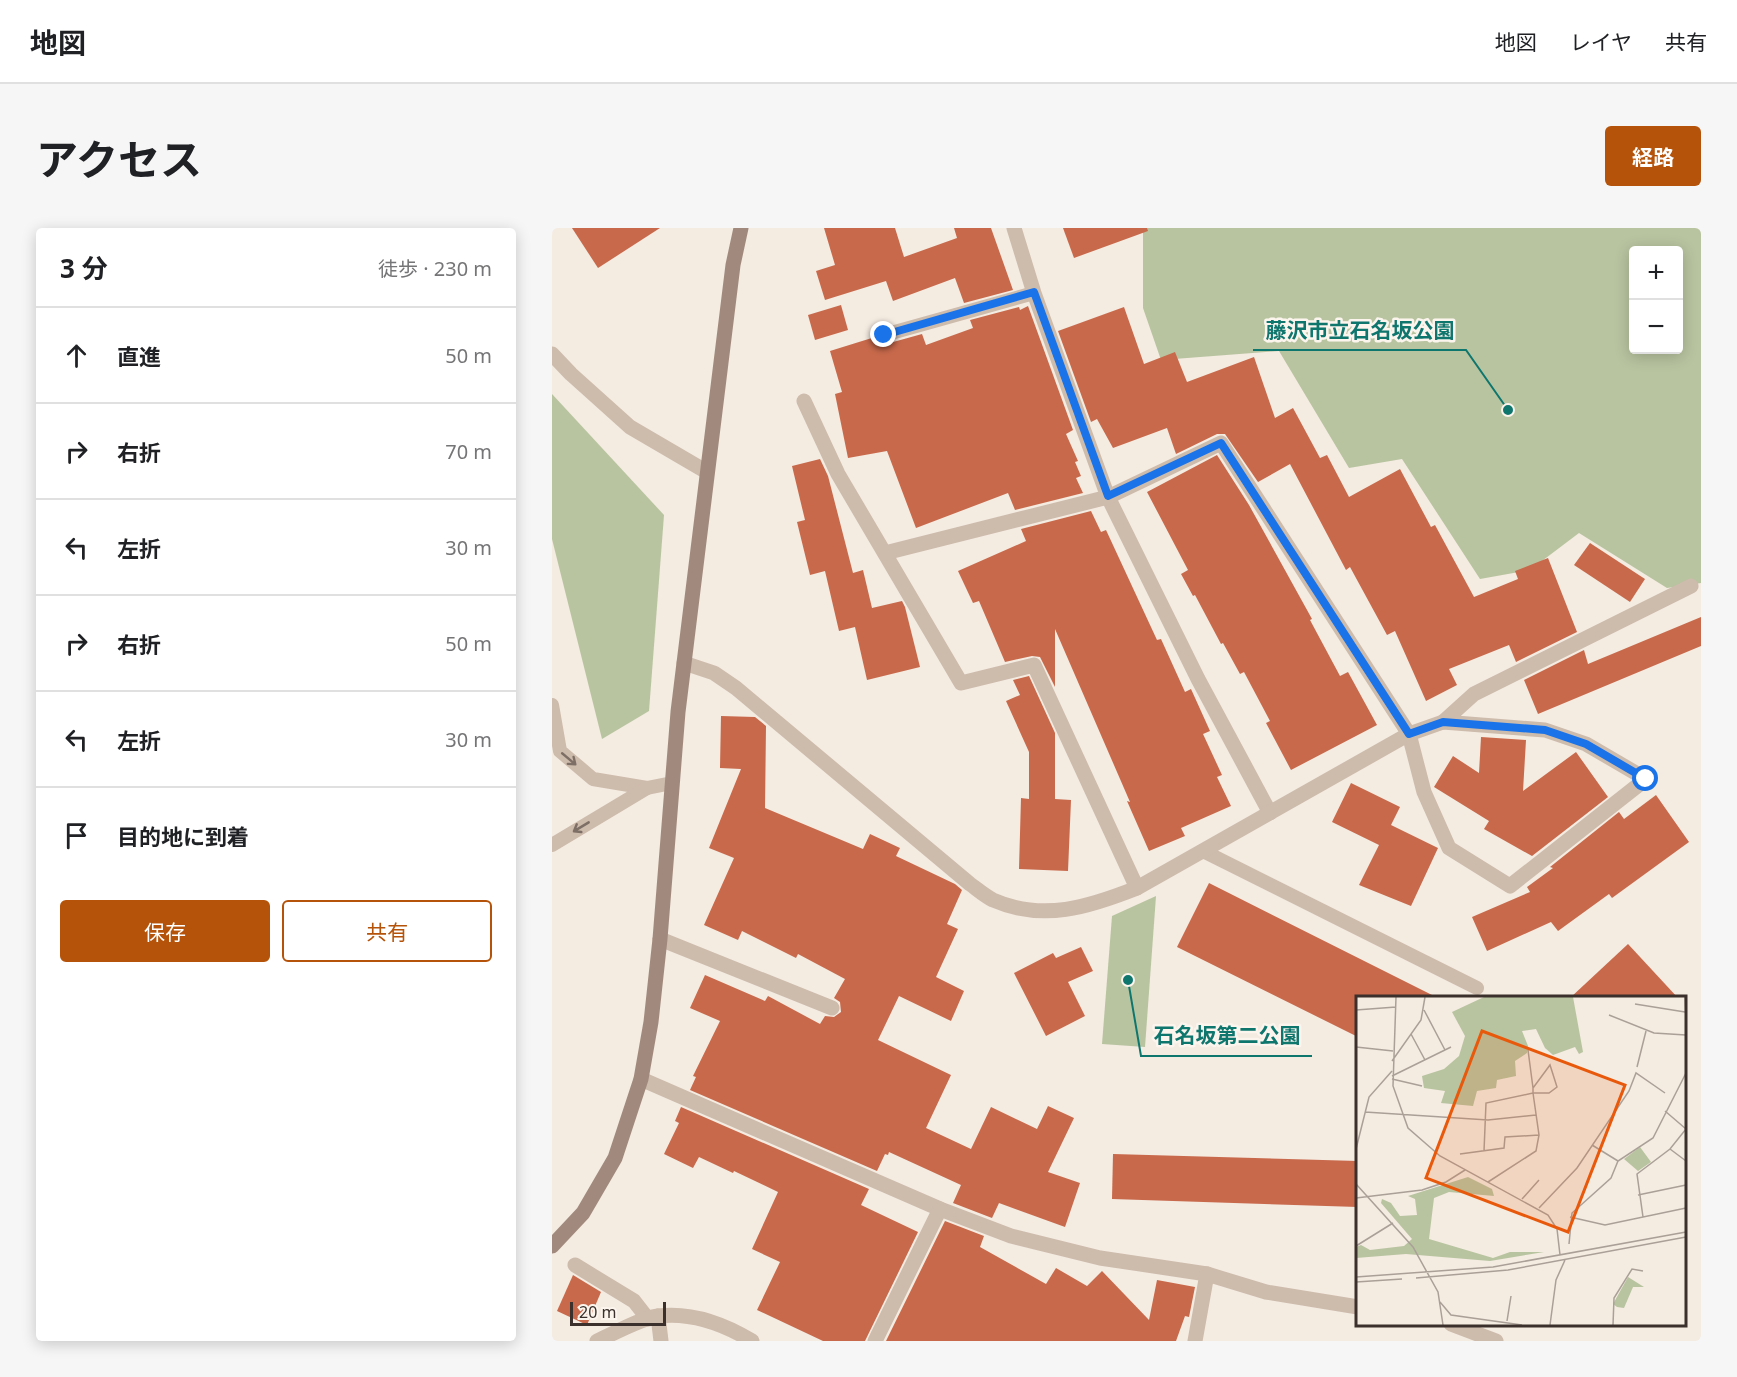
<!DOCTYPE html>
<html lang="ja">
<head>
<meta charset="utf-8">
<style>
  body { margin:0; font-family:"Noto Sans","Noto Sans JP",sans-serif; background:#f6f6f6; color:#202124 }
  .controls { position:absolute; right:18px; top:18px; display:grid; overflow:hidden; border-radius:6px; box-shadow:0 3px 15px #0003 }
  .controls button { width:54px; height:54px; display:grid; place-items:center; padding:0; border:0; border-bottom:2px solid #e0e0e0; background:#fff; color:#202124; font:30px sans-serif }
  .scale { position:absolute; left:18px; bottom:15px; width:96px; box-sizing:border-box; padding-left:6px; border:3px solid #3b302b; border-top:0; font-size:16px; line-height:21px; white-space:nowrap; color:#3b302b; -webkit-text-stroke:4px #fbf5ee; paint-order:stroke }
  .stop { position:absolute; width:18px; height:18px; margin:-14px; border:4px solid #1a73e8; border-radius:50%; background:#fff }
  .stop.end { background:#1a73e8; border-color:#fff; box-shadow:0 2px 6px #0008 }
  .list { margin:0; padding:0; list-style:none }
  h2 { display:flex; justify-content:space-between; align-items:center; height:78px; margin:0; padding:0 24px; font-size:26px }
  h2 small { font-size:20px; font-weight:400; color:#757577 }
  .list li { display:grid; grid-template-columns:39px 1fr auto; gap:18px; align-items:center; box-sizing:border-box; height:96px; padding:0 24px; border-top:2px solid #e0e0e0 }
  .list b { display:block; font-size:22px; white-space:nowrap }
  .list em { font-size:20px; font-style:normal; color:#757577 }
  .actions { display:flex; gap:12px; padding:18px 24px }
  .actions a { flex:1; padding:14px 0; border:2px solid #b45309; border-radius:6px; text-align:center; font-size:21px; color:#b45309 }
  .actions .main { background:#b45309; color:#fff }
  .icon { flex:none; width:33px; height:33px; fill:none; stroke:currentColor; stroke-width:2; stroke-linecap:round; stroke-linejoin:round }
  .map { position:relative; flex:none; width:1149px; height:1113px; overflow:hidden; border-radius:6px }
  header { display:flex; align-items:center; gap:36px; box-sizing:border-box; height:84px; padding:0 30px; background:#fff; border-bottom:2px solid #e0e0e0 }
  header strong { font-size:28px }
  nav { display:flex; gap:33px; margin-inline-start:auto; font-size:21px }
  .intro { display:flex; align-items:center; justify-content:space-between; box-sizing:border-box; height:144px; padding:0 36px }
  h1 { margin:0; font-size:42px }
  .button { padding:15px 27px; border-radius:6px; background:#b45309; color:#fff; font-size:21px; font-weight:700 }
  main { display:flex; gap:36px; padding:0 36px }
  aside { flex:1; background:#fff; border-radius:6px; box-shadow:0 3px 15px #0003 }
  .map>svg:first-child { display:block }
  .green { fill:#b8c4a0; fill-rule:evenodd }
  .building { fill:#c8694b }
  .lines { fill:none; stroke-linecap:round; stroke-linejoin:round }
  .lane { stroke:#cdbbac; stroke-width:14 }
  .street { stroke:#cdbbac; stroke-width:15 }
  .secondary { stroke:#a18a7d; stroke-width:15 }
  .oneway { stroke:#7d6f65 }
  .route { stroke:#1a73e8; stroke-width:8 }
  .inset-road { fill:none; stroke:#aaa098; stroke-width:1.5 }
  .view { fill:#e8590c; fill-opacity:0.15; stroke:#e8590c; stroke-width:3 }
  .inset-edge { fill:none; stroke:#3b302b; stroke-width:3 }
  .leader { fill:none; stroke:#0f766e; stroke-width:2 }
  .callout-dot { fill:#0f766e; stroke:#fbf5ee; stroke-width:2 }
  .callout-label { font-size:21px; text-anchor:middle; font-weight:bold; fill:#0f766e; stroke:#fbf5ee; stroke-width:5; stroke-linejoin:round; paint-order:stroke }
</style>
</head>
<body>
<header>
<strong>地図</strong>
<nav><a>地図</a><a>レイヤ</a><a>共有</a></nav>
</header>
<div class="intro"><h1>アクセス</h1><a class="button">経路</a></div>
<main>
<aside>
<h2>3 分<small>徒歩 · 230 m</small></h2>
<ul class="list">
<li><svg class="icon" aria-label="ahead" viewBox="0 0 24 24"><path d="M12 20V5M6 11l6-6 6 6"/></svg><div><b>直進</b></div><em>50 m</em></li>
<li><svg class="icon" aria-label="right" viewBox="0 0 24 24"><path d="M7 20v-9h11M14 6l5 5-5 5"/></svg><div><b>右折</b></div><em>70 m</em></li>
<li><svg class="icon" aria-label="left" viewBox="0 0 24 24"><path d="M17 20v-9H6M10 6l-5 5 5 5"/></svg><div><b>左折</b></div><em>30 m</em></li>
<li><svg class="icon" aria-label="right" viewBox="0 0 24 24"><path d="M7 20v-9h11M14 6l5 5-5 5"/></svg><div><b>右折</b></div><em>50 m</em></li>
<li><svg class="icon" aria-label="left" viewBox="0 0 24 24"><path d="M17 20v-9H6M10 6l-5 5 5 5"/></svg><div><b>左折</b></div><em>30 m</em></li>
<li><svg class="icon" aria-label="arrive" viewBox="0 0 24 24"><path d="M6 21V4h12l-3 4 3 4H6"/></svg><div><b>目的地に到着</b></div></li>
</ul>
<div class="actions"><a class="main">保存</a><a>共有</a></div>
</aside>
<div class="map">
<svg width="1149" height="1113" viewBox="0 0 1149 1113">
  <rect width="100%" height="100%" fill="#f4ebe1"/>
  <g class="green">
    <path d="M589 0H1149V355L1115 360 1027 305 978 342 928 351 850 231 797 240 727 123 609 132 591 80V3ZM1082 22H1126V122H1082Z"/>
    <polygon points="0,166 112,287 97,483 50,511 0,311"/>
    <polygon points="604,668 593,819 550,816 560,688"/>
  </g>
  <g class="building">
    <polygon points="20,0 108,0 46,40"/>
    <polygon points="272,0 343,0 352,29 405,10 402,0 439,0 461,62 412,75 403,50 341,73 334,53 273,72 264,43 283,37"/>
    <polygon points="511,0 595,0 596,3 522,30"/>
    <polygon points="289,77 296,102 263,112 256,87"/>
    <polygon points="476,78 521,202 514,206 526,233 523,234 529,248 524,250 531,265 463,282 456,265 364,300 335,223 296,230 283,166 290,164 278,123 323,109 326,114 334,116 370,106 374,117 421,100 418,92 467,79 468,82"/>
    <polygon points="572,79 592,136 623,124 635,154 702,129 723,190 741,180 768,230 775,227 797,269 848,241 879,299 883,297 922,369 966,351 963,343 996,330 1025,404 964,434 957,417 897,441 905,457 874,473 843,403 835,407 798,339 794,342 738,236 706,254 673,206 665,206 624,226 615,200 561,220 545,191 539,194 506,103"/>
    <polygon points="665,227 697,277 760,391 758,392 788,448 796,444 825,497 739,542 714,495 718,493 692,444 688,446 671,415 669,416 643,367 641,368 629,346 636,342 595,264"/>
    <polygon points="268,231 276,248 301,345 311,342 320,380 350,373 353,379 368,439 315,452 303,399 287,403 273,343 258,347 245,294 253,292 240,238"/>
    <polygon points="539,283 549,304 554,302 605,412 609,411 633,464 639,461 658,503 651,506 670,547 665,549 679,578 629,600 633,608 597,623 575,573 578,574 503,401 503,459 488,429 480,428 453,434 427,373 421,375 406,343 474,313 469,301"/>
    <polygon points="1038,315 1093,351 1078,374 1022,337"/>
    <polygon points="1149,389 1149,418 986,486 972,452 1032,422 1036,436"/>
    <polygon points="477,448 503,505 503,571 519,572 516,643 467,641 469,570 477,571 477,524 454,473 468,467 461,452"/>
    <polygon points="169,488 203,489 214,498 213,580 311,621 318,606 348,620 344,628 403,656 410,662 395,696 406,701 384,749 412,763 399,793 347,768 326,812 399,847 374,900 419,921 439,879 485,901 496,878 522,890 496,944 528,955 513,999 447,975 440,990 401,975 409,957 337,924 336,927 333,926 325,943 138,862 144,849 141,848 168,793 138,780 153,747 213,773 216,768 268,796 273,788 282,789 289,784 288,774 282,770 293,751 246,726 244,730 190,703 186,712 152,697 182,630 157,620 189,541 168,540"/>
    <polygon points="929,509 974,512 971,563 1024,524 1056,569 980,628 932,601 937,593 882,559 901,528 927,545"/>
    <polygon points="799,555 848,579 839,597 886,620 859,678 807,657 827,617 780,594"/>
    <polygon points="1104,567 1137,614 1060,670 1057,666 1006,703 999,694 935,723 920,689 978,664 975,659 1001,640 998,639 1067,584 1072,591"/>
    <polygon points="657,655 886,770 806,770 806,809 625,719"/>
    <polygon points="1076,716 1126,770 1018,770"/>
    <polygon points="529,719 541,743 516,754 533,788 494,808 462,745 501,725 504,730"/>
    <polygon points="129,879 317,961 309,977 366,1004 313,1113 271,1113 205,1082 228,1034 200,1021 226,964 182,943 181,945 147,929 141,940 112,926 127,895 123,893"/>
    <polygon points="561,926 806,933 806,979 560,971"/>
    <polygon points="393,993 432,1008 428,1019 494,1056 504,1040 535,1058 550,1043 597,1092 605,1052 643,1059 637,1089 633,1088 624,1113 334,1113"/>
    <polygon points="21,1047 49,1064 35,1097 5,1083"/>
  </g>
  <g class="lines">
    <g class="lane">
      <polyline points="332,107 482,65"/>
      <polyline points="0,477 8,523 41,551 95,560"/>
      <polyline points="0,617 95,560 120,555"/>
      <polyline points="651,623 925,760"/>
    </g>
    <g class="street">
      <polyline points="462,0 482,65 556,269 646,451 718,585"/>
      <polyline points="0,126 19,146 78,199 155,244"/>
      <polyline points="252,173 286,246 409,455 482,437 585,660"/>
      <path d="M132 435 162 445 184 460 418 656C425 661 433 668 441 672 491 694 537 679 585 660L857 506 891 494 993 502 1034 516 1094 551 958 658 897 620 872 564 857 506 669 215 556 269 333 325"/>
      <polyline points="891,494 922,466 1139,358"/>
      <polyline points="108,711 280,780"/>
      <polyline points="89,851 388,981 459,1008 548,1030 655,1046 714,1064 806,1079"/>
      <polyline points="23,1037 82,1073 96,1091"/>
      <polyline points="106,1088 109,1113"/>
      <polyline points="899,1096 944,1113"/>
      <path d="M45 1113C63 1105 87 1091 106 1088 139 1084 172 1096 200 1113"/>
      <polyline points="323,1113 388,981"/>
      <polyline points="643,1113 655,1046"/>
    </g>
    <polyline class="secondary" points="0,1018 31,985 63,930 89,851 99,794 108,711 126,484 181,37 189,0"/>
  </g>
  <defs><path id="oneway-shaft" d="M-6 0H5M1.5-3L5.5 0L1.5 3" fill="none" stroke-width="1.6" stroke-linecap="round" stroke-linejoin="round" transform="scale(1.5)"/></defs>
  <g class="oneway">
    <use href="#oneway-shaft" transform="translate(17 531) rotate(40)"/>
    <use href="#oneway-shaft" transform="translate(29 599) rotate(149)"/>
  </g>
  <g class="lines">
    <polyline class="route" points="332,107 482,64 556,268 669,215 857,506 891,494 993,502 1034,516 1094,551"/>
  </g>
  <g transform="translate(804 768)">
    <rect width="330" height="330" fill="#f4ebe1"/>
    <path d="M128 1H217L227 56 223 58 219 51 197 59 189 52 180 33 166 35 172 50 171 57 159 65 160 80 141 84 140 92 121 95 117 110 85 107 89 95 68 92 66 80 88 73 103 60 109 40 96 16ZM284 151 295 166 282 175 268 163ZM112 181 136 193 138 200 93 196 78 202 73 243 137 262 154 256H188L134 265 50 258 0 262V251L5 249 14 254 48 250 56 243 25 207 26 203 35 207 44 220 61 219 59 203 52 200ZM272 281 288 291H277L268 312 261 311 257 308Z" fill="#b8c4a0"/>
    <path class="inset-road" d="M40 1 37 90 52 132 84 160 192 219 201 233 204 259M329 1 330 24M279 8 329 16M0 14 40 11M68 14 89 54M253 19 298 37 330 39M55 38 69 64M0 51 37 55M172 54 177 92M36 65 65 24 69 1M281 71 290 35M36 80 95 51M36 83 66 90M309 115 330 133M9 116 132 124 180 119M236 149 262 165M0 153 13 101 36 75M314 153 330 165M128 155 130 107 177 97H193L201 91 194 69 177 92V97L183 139 180 155 132 186M104 158 148 152 149 141 183 139M0 188 57 251 82 296 87 329M282 199 330 189M0 202 66 194 90 186 109 174M166 203 183 184M183 212 221 172 273 95 280 77 309 97M214 221 249 229 330 212M287 221 281 178 314 153 330 133M213 248 216 217 255 182 262 165 297 142 330 77M0 250 37 227M0 281 137 271 330 236M60 282 152 274 330 241M0 286 46 283M84 306 95 319 166 329M151 325 155 300M194 329 200 284 209 264M257 329 258 302 276 273 287 275"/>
    <path class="view" d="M126 35 269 89 212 236 70 182Z"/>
    <rect width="330" height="330" class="inset-edge"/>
  </g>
  <path class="leader" d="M956 182L914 122H701M576 752L589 828H760"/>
  <g class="callout-dot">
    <circle cx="956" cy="182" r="6"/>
    <circle cx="576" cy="752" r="6"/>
  </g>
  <g class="callout-label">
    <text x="808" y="110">藤沢市立石名坂公園</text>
    <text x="675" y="815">石名坂第二公園</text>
  </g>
</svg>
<div class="controls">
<button>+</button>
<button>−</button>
</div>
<div class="scale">20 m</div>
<div class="stop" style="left:1094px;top:551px"></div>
<div class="stop end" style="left:332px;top:107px"></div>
</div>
</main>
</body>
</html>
